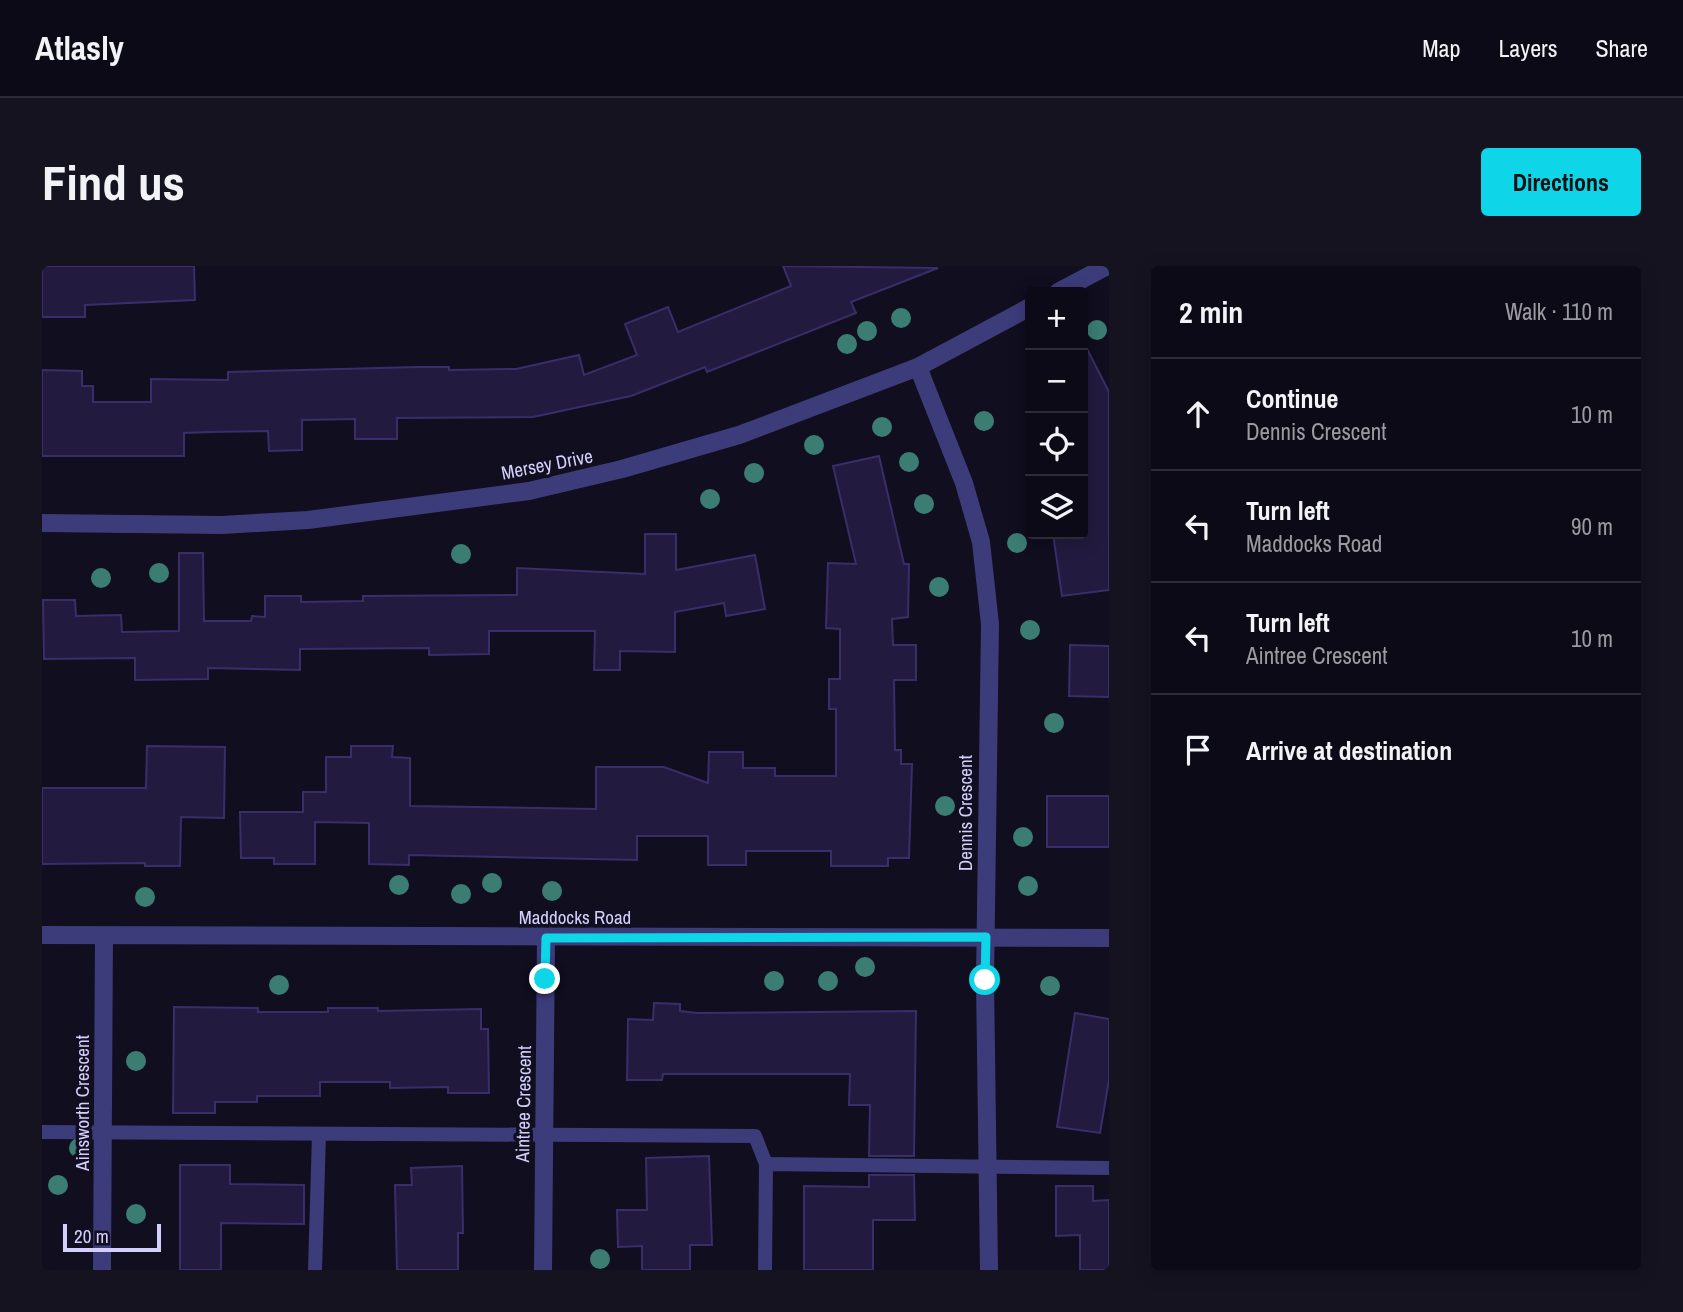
<!DOCTYPE html>
<html lang="en">
<head>
<meta charset="utf-8">
<style>
  body { margin:0; font-family:"Archivo Narrow",sans-serif; background:#151320; color:#f1f3f6 }
  .controls { position:absolute; right:21px; top:21px; display:grid; overflow:hidden; border-radius:7px; box-shadow:0 4px 18px #0003 }
  .controls button { width:63px; height:63px; display:grid; place-items:center; padding:0; border:0; border-bottom:2px solid #2c2b36; background:#0c0a17; color:#f1f3f6; font:35px sans-serif }
  .scale { position:absolute; left:21px; bottom:18px; width:98px; box-sizing:border-box; padding-left:7px; border:4px solid #d3cffc; border-top:0; font-size:19px; line-height:24px; white-space:nowrap; color:#d3cffc; -webkit-text-stroke:5px #100e1f; paint-order:stroke }
  .stop { position:absolute; width:21px; height:21px; margin:-16px; border:5px solid #0ed5e8; border-radius:50%; background:#fff }
  .stop.end { background:#0ed5e8; border-color:#fff; box-shadow:0 2px 7px #0008 }
  .list { margin:0; padding:0; list-style:none }
  h2 { display:flex; justify-content:space-between; align-items:center; height:91px; margin:0; padding:0 28px; font-size:30px }
  h2 small { font-size:23px; font-weight:400; color:#9a9aa1 }
  .list li { display:grid; grid-template-columns:46px 1fr auto; gap:21px; align-items:center; box-sizing:border-box; height:112px; padding:0 28px; border-top:2px solid #2c2b36 }
  .list b { display:block; font-size:26px; white-space:nowrap }
  .list p { margin:0; font-size:23px; white-space:nowrap; color:#9a9aa1 }
  .list em { font-size:23px; font-style:normal; color:#9a9aa1 }
  .icon { flex:none; width:38px; height:38px; fill:none; stroke:currentColor; stroke-width:2; stroke-linecap:round; stroke-linejoin:round }
  .map { position:relative; flex:none; width:1067px; height:1004px; overflow:hidden; border-radius:7px }
  header { display:flex; align-items:center; gap:42px; box-sizing:border-box; height:98px; padding:0 35px; background:#0c0a17; border-bottom:2px solid #2c2b36 }
  header strong { font-size:33px }
  nav { display:flex; gap:38px; margin-inline-start:auto; font-size:24px }
  .intro { display:flex; align-items:center; justify-content:space-between; box-sizing:border-box; height:168px; padding:0 42px }
  h1 { margin:0; font-size:49px }
  .button { padding:18px 32px; border-radius:7px; background:#0ed5e8; color:#111; font-size:24px; font-weight:700 }
  main { display:flex; gap:42px; padding:0 42px }
  aside { flex:1; background:#0c0a17; border-radius:7px; box-shadow:0 4px 18px #0003 }
  .map>svg:first-child { display:block }
  .building { fill:#221b3f; stroke:#392e69; stroke-width:2 }
  .lines { fill:none; stroke-linecap:round; stroke-linejoin:round }
  .service { stroke:#3d3c7b; stroke-width:14 }
  .minor { stroke:#3d3c7b; stroke-width:18 }
  .tree { fill:#3c7d73 }
  .route { stroke:#0ed5e8; stroke-width:9 }
  .labels { text-anchor:middle; dominant-baseline:central; stroke-width:7; stroke-linejoin:round; paint-order:stroke }
  .street-label { font-size:19px; fill:#d3cffc; stroke:#100e1f }
</style>
</head>
<body>
<header>
<strong>Atlasly</strong>
<nav><a>Map</a><a>Layers</a><a>Share</a></nav>
</header>
<div class="intro"><h1>Find us</h1><a class="button">Directions</a></div>
<main>
<div class="map">
<svg width="1067" height="1004" viewBox="0 0 1067 1004">
  <rect width="100%" height="100%" fill="#100e1f"/>
  <g class="building">
    <polygon points="0,0 152,0 153,34 43,39 43,51 0,51"/>
    <polygon points="741,0 896,2 809,36 814,47 665,106 663,101 589,130 491,151 355,152 355,173 313,173 313,153 260,154 260,184 227,185 226,165 167,166 142,167 142,190 0,190 0,104 40,105 40,120 51,120 51,136 109,136 109,113 186,114 186,106 375,101 407,101 407,104 474,103 537,89 542,109 595,89 583,58 626,41 636,66 749,20"/>
    <polygon points="1041,75 1067,126 1067,324 1020,330 1011,268 1041,268"/>
    <polygon points="837,190 862,298 867,298 866,351 850,353 851,379 874,379 874,414 852,414 853,484 859,484 859,498 870,498 867,592 846,592 846,600 789,600 789,585 704,585 704,599 666,599 666,570 595,570 595,594 367,589 367,599 327,598 327,557 273,556 273,598 232,598 232,592 199,592 198,546 261,546 261,526 284,526 284,491 309,491 309,480 351,480 350,491 368,492 368,540 554,543 554,501 622,501 666,517 667,486 701,486 701,502 733,502 733,510 794,510 794,443 787,443 787,413 798,413 798,363 784,362 786,297 814,298 791,200"/>
    <polygon points="603,268 634,268 634,304 713,289 723,343 684,350 682,337 633,346 633,386 578,385 578,404 552,404 553,365 447,365 447,388 387,389 387,382 258,383 258,404 166,402 166,413 93,414 93,392 2,393 1,334 33,334 34,350 79,349 80,366 137,365 137,287 161,287 162,355 209,355 210,350 223,351 223,330 259,330 259,336 321,335 321,330 475,329 475,302 603,308"/>
    <polygon points="1028,379 1067,380 1067,431 1027,430"/>
    <polygon points="105,480 183,481 182,552 139,551 138,600 103,600 103,597 0,598 0,522 104,522"/>
    <rect x="1005" y="530" width="62" height="51"/>
    <polygon points="612,737 638,738 638,745 655,747 874,745 872,890 827,890 828,839 807,839 808,808 621,808 620,814 585,814 586,753 611,754"/>
    <polygon points="132,741 216,742 216,746 286,746 286,742 336,742 336,745 439,743 439,763 446,763 447,827 406,827 406,821 348,822 348,816 278,816 278,830 215,830 215,836 173,836 173,847 131,847"/>
    <polygon points="1033,747 1067,753 1067,814 1058,867 1015,861"/>
    <polygon points="667,890 670,979 648,979 648,1004 600,1004 600,980 576,981 575,944 605,944 604,892"/>
    <polygon points="138,899 188,899 188,918 262,919 262,958 179,957 179,1004 138,1004"/>
    <polygon points="420,900 421,967 416,967 416,1004 355,1004 353,919 370,919 369,902"/>
    <polygon points="827,909 872,909 873,954 831,954 831,1004 762,1004 762,920 827,921"/>
    <polygon points="1014,920 1051,920 1051,935 1067,934 1067,1004 1038,1004 1038,969 1014,970"/>
  </g>
  <g class="lines">
    <g class="service">
      <polyline points="0,866 713,870 724,898"/>
      <polyline points="273,1004 277,868"/>
      <polyline points="723,1004 724,898 1067,902"/>
    </g>
    <g class="minor">
      <polyline points="1016,26 1065,0"/>
      <polyline points="876,101 922,217 939,276 948,358 943,714 947,1004"/>
      <polyline points="0,257 180,259 266,254 487,225 580,203 697,169 876,101 988,41"/>
      <polyline points="0,669 1067,672"/>
      <polyline points="60,1004 62,670"/>
      <polyline points="501,1004 504,672"/>
    </g>
  </g>
  <g class="tree">
    <circle cx="859" cy="52" r="10"/>
    <circle cx="1055" cy="64" r="10"/>
    <circle cx="825" cy="65" r="10"/>
    <circle cx="805" cy="78" r="10"/>
    <circle cx="942" cy="155" r="10"/>
    <circle cx="840" cy="161" r="10"/>
    <circle cx="772" cy="179" r="10"/>
    <circle cx="867" cy="196" r="10"/>
    <circle cx="712" cy="207" r="10"/>
    <circle cx="668" cy="233" r="10"/>
    <circle cx="882" cy="238" r="10"/>
    <circle cx="975" cy="277" r="10"/>
    <circle cx="419" cy="288" r="10"/>
    <circle cx="117" cy="307" r="10"/>
    <circle cx="59" cy="312" r="10"/>
    <circle cx="897" cy="321" r="10"/>
    <circle cx="988" cy="364" r="10"/>
    <circle cx="1012" cy="457" r="10"/>
    <circle cx="903" cy="540" r="10"/>
    <circle cx="981" cy="571" r="10"/>
    <circle cx="450" cy="617" r="10"/>
    <circle cx="357" cy="619" r="10"/>
    <circle cx="986" cy="620" r="10"/>
    <circle cx="510" cy="625" r="10"/>
    <circle cx="419" cy="628" r="10"/>
    <circle cx="103" cy="631" r="10"/>
    <circle cx="823" cy="701" r="10"/>
    <circle cx="732" cy="715" r="10"/>
    <circle cx="786" cy="715" r="10"/>
    <circle cx="237" cy="719" r="10"/>
    <circle cx="1008" cy="720" r="10"/>
    <circle cx="94" cy="795" r="10"/>
    <circle cx="37" cy="882" r="10"/>
    <circle cx="16" cy="919" r="10"/>
    <circle cx="94" cy="948" r="10"/>
    <circle cx="558" cy="993" r="10"/>
  </g>
  <g class="lines">
    <polyline class="route" points="503,713 504,672 944,671 943,714"/>
  </g>
  <g class="labels">
    <g class="street-label">
      <text transform="translate(505 198) rotate(-11)">Mersey Drive</text>
      <text transform="translate(923 547) rotate(-90)">Dennis Crescent</text>
      <text x="533" y="651">Maddocks Road</text>
      <text transform="translate(40 837) rotate(-90)">Ainsworth Crescent</text>
      <text transform="translate(481 838) rotate(-89)">Aintree Crescent</text>
    </g>
  </g>
</svg>
<div class="controls">
<button>+</button>
<button>−</button>
<button><svg class="icon" aria-label="locate" viewBox="0 0 24 24"><circle cx="12" cy="12" r="6"/><path d="M12 2v4M12 18v4M2 12h4M18 12h4"/></svg></button>
<button><svg class="icon" aria-label="layers" viewBox="0 0 24 24"><path d="M12 4l9 5-9 5-9-5zM3 14l9 5 9-5"/></svg></button>
</div>
<div class="scale">20 m</div>
<div class="stop" style="left:943px;top:714px"></div>
<div class="stop end" style="left:503px;top:713px"></div>
</div>
<aside>
<h2>2 min<small>Walk · 110 m</small></h2>
<ul class="list">
<li><svg class="icon" aria-label="ahead" viewBox="0 0 24 24"><path d="M12 20V5M6 11l6-6 6 6"/></svg><div><b>Continue</b><p>Dennis Crescent</p></div><em>10 m</em></li>
<li><svg class="icon" aria-label="left" viewBox="0 0 24 24"><path d="M17 20v-9H6M10 6l-5 5 5 5"/></svg><div><b>Turn left</b><p>Maddocks Road</p></div><em>90 m</em></li>
<li><svg class="icon" aria-label="left" viewBox="0 0 24 24"><path d="M17 20v-9H6M10 6l-5 5 5 5"/></svg><div><b>Turn left</b><p>Aintree Crescent</p></div><em>10 m</em></li>
<li><svg class="icon" aria-label="arrive" viewBox="0 0 24 24"><path d="M6 21V4h12l-3 4 3 4H6"/></svg><div><b>Arrive at destination</b></div></li>
</ul>
</aside>
</main>
</body>
</html>
